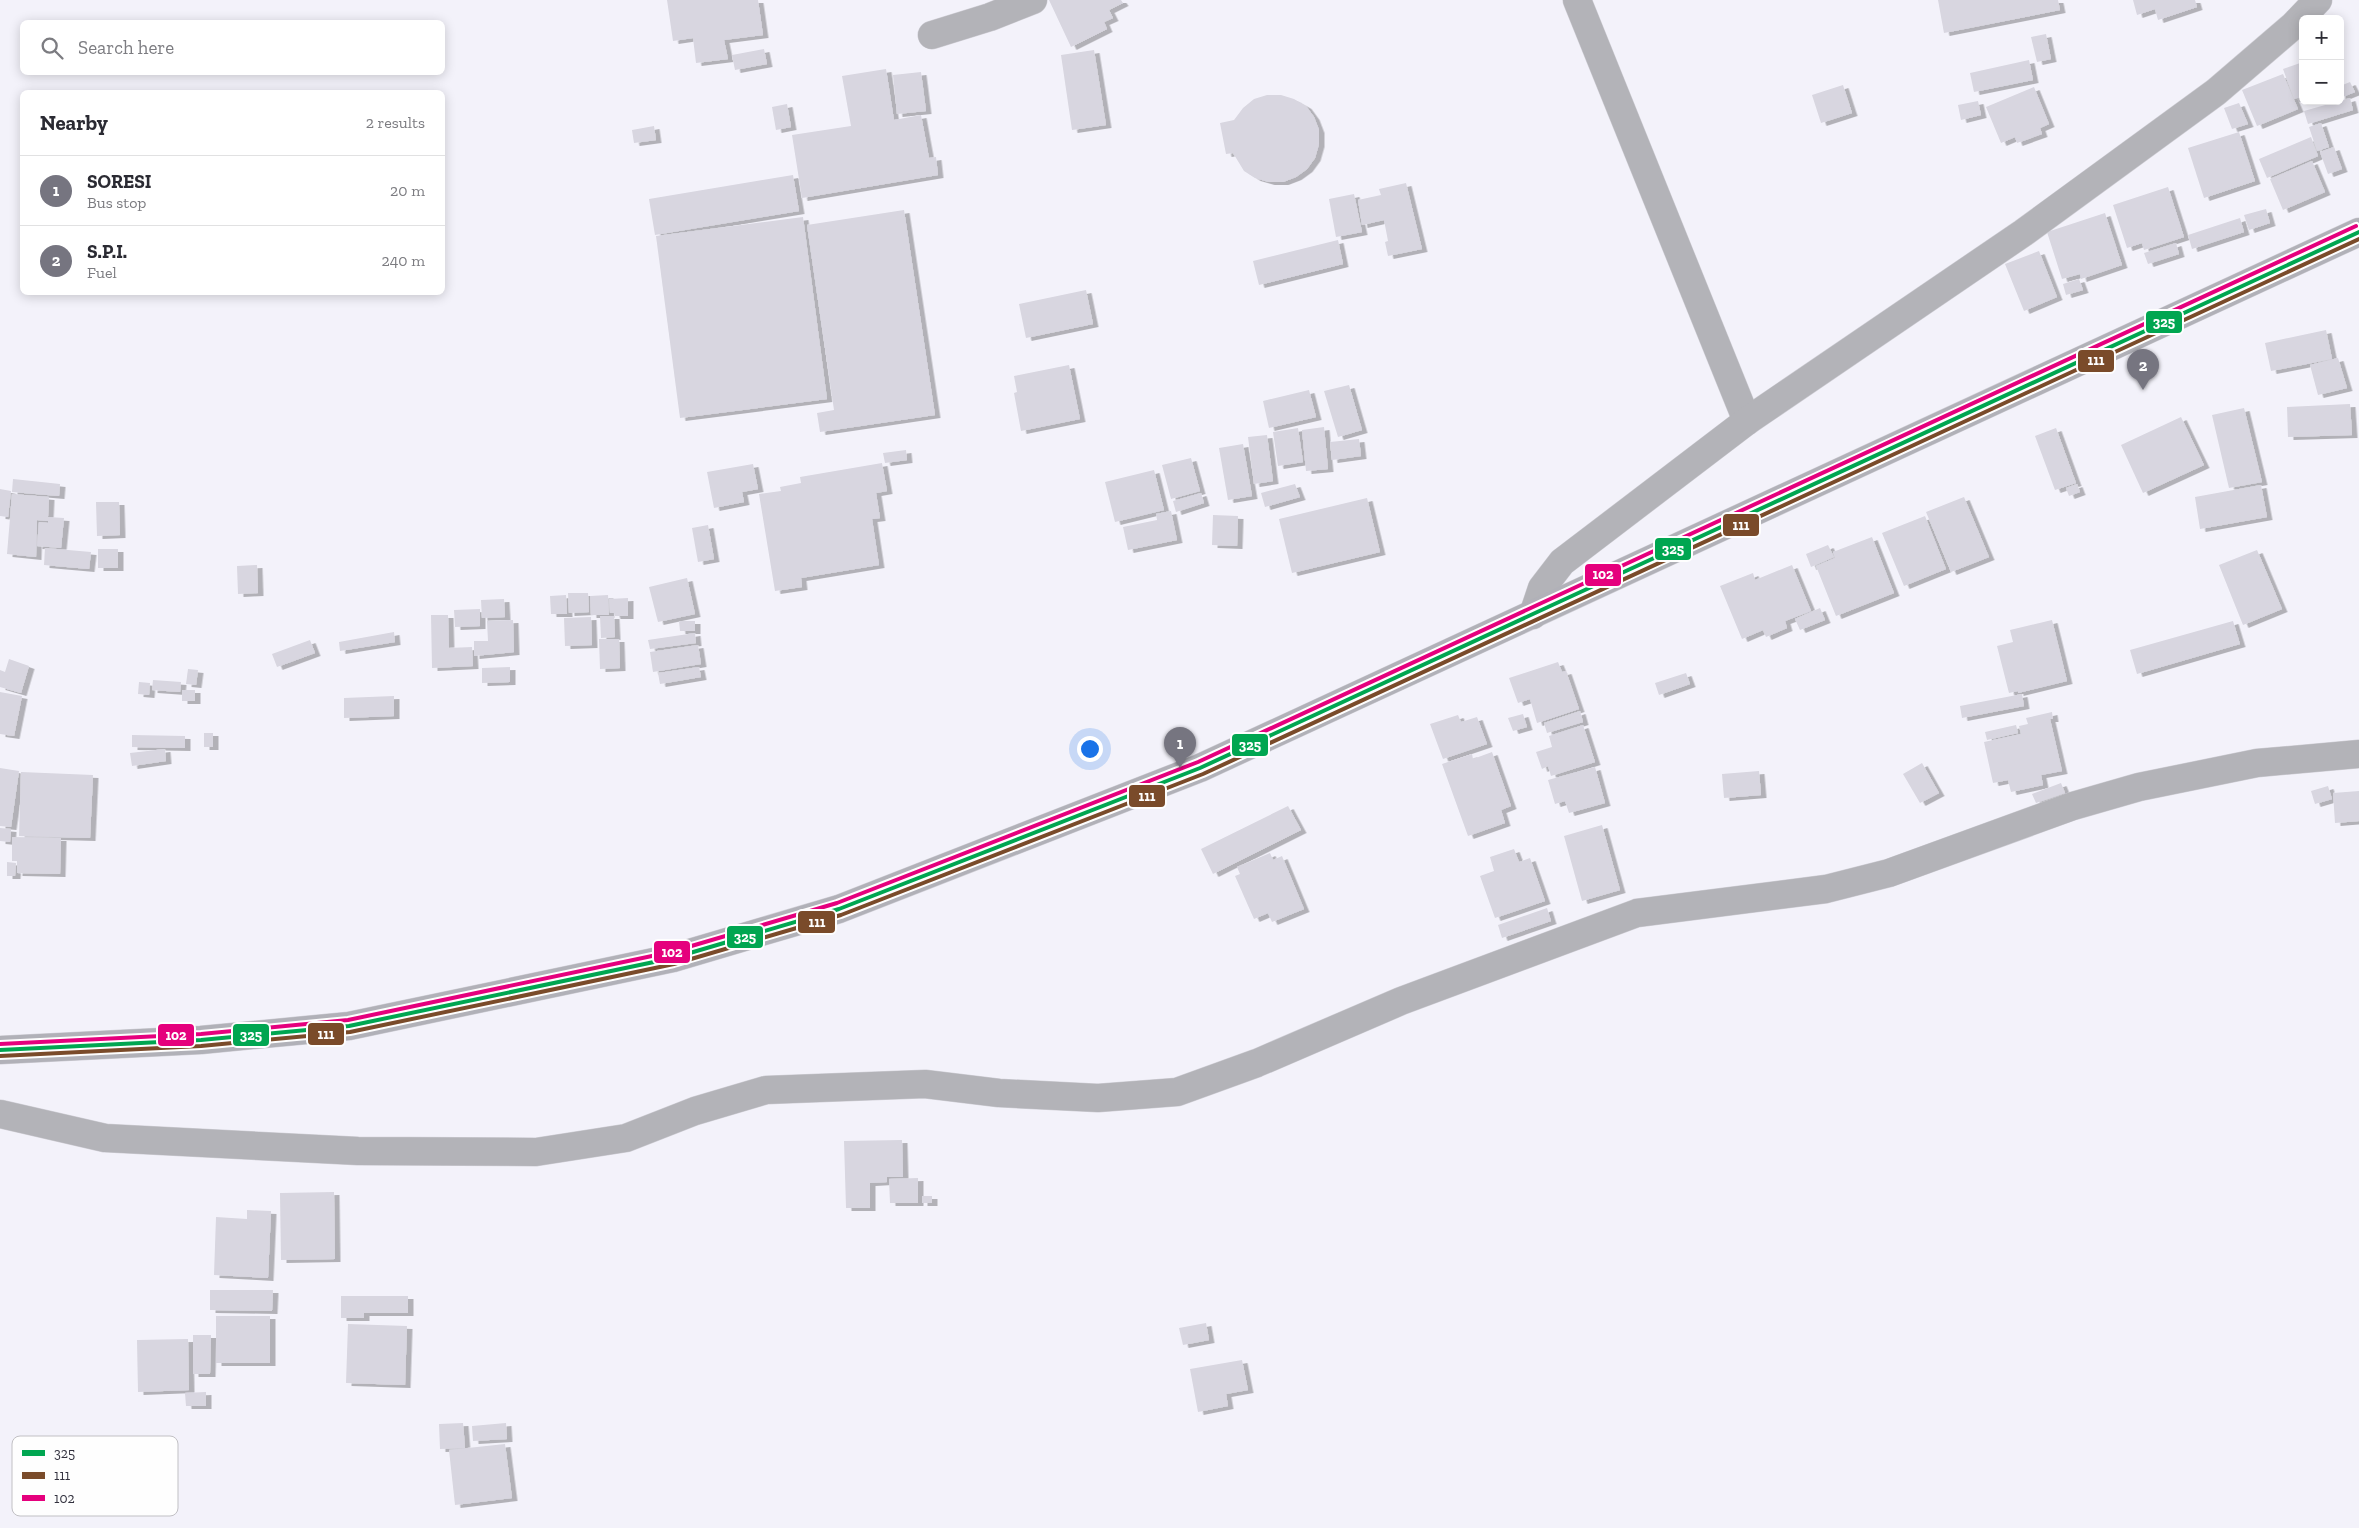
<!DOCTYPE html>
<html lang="en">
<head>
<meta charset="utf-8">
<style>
  body { margin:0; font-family:"Zilla Slab",serif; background:#f2f2f3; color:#2b2b33 }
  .controls { position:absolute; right:15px; top:15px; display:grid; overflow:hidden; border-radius:8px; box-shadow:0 2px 12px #0003 }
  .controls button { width:45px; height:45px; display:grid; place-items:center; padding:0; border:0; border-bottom:1px solid #e1e1e2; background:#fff; color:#2b2b33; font:25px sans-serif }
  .you { position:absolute; left:1089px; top:748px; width:18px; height:18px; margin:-12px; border:4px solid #fff; border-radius:50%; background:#1a73e8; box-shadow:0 0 0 8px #1a73e833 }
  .badge { display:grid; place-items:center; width:32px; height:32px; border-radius:50%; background:#767580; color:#fff; font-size:16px; font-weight:700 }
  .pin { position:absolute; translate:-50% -41px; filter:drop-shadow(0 1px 2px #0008) }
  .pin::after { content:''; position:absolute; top:26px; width:18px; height:15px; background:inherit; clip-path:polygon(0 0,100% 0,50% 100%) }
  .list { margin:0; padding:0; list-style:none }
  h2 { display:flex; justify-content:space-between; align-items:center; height:65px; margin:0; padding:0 20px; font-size:21px }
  h2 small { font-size:16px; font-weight:400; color:#7c7c81 }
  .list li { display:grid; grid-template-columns:32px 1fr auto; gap:15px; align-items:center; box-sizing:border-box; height:70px; padding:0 20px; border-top:1px solid #e1e1e2 }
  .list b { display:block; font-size:19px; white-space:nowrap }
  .list p { margin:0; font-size:16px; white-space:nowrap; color:#7c7c81 }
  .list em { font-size:16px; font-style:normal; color:#7c7c81 }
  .icon { flex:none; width:28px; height:28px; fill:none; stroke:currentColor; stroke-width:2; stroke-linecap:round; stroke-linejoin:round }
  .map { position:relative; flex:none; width:2359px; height:1528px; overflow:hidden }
  .search { position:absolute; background:#fff; box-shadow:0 2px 12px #0003; left:20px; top:20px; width:425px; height:55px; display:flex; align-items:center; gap:12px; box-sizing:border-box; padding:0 18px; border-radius:8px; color:#7c7c81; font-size:19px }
  .panel { position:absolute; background:#fff; box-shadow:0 2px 12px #0003; left:20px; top:90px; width:425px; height:205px; border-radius:8px }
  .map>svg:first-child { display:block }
  .building { fill:#d8d6e0; filter:url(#shadow) }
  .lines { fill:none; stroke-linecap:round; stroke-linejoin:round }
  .minor-casing { stroke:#d1d0d7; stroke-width:29 }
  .highway-casing { stroke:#d1d0d7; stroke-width:29 }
  .minor { stroke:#b3b3b8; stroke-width:28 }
  .highway { stroke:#b1b1b8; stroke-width:28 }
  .bus-1-casing { stroke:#fefefe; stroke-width:8 }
  .bus-2-casing { stroke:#fefefe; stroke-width:8 }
  .bus-3-casing { stroke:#fefefe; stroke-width:8 }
  .bus-1 { stroke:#00a651; stroke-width:4 }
  .bus-2 { stroke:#7a4b2a; stroke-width:4 }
  .bus-3 { stroke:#e5007d; stroke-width:4 }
  .key { fill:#fefefe; stroke:#c1c0c4; stroke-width:1 }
  .key-label { font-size:14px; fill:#32313e }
  .line-badge { stroke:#fefefe; stroke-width:2 }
  .badge-label { font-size:14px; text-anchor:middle; font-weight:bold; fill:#fff }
</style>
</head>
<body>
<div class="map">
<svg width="2359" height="1528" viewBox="0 0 2359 1528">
  <defs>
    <filter id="shadow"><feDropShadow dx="5.5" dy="3" stdDeviation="0" flood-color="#0004"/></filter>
  </defs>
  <rect width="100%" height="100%" fill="#f3f2fa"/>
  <g class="building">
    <polygon points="667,0 758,0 763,35 724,40 728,59 696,63 693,38 673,41"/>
    <polygon points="1049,0 1121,0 1123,3 1109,10 1113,18 1104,22 1107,29 1071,47"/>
    <polygon points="1938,0 2058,0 2060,10 1944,33"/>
    <polygon points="2133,0 2195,0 2197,7 2158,20 2155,9 2137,15"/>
    <polygon points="2046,34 2051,59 2037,62 2031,37"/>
    <polygon points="764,49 767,64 735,70 732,55"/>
    <polygon points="1094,50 1106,125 1072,130 1061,55"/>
    <polygon points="2029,60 2033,80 1974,92 1970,73"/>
    <polygon points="2303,62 2303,96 2294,99 2283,69"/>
    <polygon points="886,69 894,120 921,115 929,158 936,157 938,175 802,198 792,135 851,126 842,76"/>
    <polygon points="921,72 926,111 897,114 893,75"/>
    <polygon points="2283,74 2298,109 2257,126 2242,90"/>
    <polygon points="2350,82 2355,92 2340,98 2340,86"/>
    <polygon points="1843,85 1852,113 1821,123 1812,95"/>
    <polygon points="2034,87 2049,124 2040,128 2042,134 2017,143 2015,137 2001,143 1986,107"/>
    <polygon points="1267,95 1281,95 1294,99 1306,106 1314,117 1319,130 1319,144 1315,158 1307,169 1296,177 1283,182 1269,182 1255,178 1244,171 1233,153 1226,154 1220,123 1234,120 1243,108 1254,99"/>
    <polygon points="2350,98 2353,110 2308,124 2304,111"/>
    <polygon points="1978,101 1981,115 1961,120 1958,105"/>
    <polygon points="2239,103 2248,124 2232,129 2224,108"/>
    <polygon points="787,104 791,127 776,130 772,107"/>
    <polygon points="2321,123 2329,147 2317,151 2309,127"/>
    <polygon points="654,126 656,140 634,143 632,130"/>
    <polygon points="2239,132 2255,181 2204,198 2188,148"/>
    <polygon points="2311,137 2318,156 2267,178 2259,159"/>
    <polygon points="2334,147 2342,169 2328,174 2320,152"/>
    <polygon points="2312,161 2325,192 2283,210 2270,179"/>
    <polygon points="793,175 799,211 655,235 649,199"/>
    <polygon points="1406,183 1422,249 1388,256 1385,242 1388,241 1384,220 1362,225 1358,200 1381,195 1379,189"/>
    <polygon points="2168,187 2184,237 2144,250 2142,243 2127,248 2113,205"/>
    <polygon points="1354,194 1362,232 1336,237 1329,199"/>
    <polygon points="2266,209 2270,223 2249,230 2244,215"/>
    <polygon points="904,210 935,415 820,432 817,413 834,410 807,225"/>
    <polygon points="2105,213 2122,265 2081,279 2080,274 2062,279 2047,232"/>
    <polygon points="803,217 827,399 680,418 656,236"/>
    <polygon points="2240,218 2244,232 2192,249 2188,235"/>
    <polygon points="1338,240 1343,264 1259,285 1253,261"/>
    <polygon points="2176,243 2179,254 2148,264 2144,253"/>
    <polygon points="2039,251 2057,297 2024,311 2005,264"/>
    <polygon points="2079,279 2083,290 2066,295 2063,284"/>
    <polygon points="1086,290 1093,324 1026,338 1019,304"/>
    <polygon points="2326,330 2332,359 2271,371 2265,343"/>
    <polygon points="2338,358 2347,388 2318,395 2310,365"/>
    <polygon points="1069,365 1080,419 1021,431 1014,393 1017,392 1014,376"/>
    <polygon points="1349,385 1362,430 1338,437 1324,391"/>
    <polygon points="1309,390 1316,417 1269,428 1263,401"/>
    <polygon points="2350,404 2352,435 2288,437 2287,407"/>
    <polygon points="2244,408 2262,482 2229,488 2212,415"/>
    <polygon points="2181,417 2204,465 2143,493 2121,445"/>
    <polygon points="1324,427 1328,469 1306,471 1302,430"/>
    <polygon points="1298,428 1303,462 1278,466 1273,432"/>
    <polygon points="2056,428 2076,483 2055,490 2035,436"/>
    <polygon points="1267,435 1273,481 1254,484 1248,437"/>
    <polygon points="1359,439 1361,456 1332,460 1330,442"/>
    <polygon points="1243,444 1252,496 1228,500 1219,448"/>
    <polygon points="906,450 907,460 885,463 883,453"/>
    <polygon points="1191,458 1200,491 1171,499 1162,465"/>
    <polygon points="882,463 887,491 876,493 880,518 872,519 879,565 801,578 802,587 775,591 759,494 781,491 780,487 801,483 800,477"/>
    <polygon points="753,464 758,489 742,492 744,502 714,508 707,472"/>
    <polygon points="1154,470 1164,510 1115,522 1105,482"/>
    <polygon points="13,479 60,484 59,496 12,492"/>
    <polygon points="1295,484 1300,497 1265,507 1261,493"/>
    <polygon points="2077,484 2080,492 2069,496 2066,488"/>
    <polygon points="2261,485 2267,517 2200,529 2195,497"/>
    <polygon points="0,489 11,491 8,517 0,516"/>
    <polygon points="1201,493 1204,503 1176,512 1173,501"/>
    <polygon points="12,494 49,497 48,517 64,518 61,548 37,546 39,522 48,523 48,521 37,520 36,557 7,554"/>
    <polygon points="1964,497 1989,557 1951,572 1926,512"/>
    <polygon points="1367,498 1380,552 1292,573 1279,519"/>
    <polygon points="96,502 119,502 120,535 97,536"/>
    <polygon points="1171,511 1177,540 1128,550 1123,527 1157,520 1156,514"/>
    <polygon points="1213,515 1238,516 1237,546 1212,545"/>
    <polygon points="1925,516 1946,569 1904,586 1882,533"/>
    <polygon points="708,525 714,559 698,562 692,528"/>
    <polygon points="1872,537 1894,593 1836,616 1816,566 1835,558 1833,552"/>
    <polygon points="1828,545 1834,557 1811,567 1806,554"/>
    <polygon points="45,548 91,552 89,569 44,565"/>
    <rect x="98" y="549" width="20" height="19"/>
    <polygon points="2257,550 2282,609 2243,625 2219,565"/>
    <polygon points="257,565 258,593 238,594 237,566"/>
    <polygon points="1792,565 1811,611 1785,621 1787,628 1766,637 1763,630 1742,639 1720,586 1753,573 1755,580"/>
    <polygon points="687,578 695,614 658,622 649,587"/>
    <polygon points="568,593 588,593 589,612 569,613"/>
    <polygon points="566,595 567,614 551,614 550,596"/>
    <polygon points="608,595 609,615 591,615 590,596"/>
    <polygon points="628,598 628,616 615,616 614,613 610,613 609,599"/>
    <polygon points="504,599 505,617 482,618 481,600"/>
    <polygon points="1820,608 1825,620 1800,630 1795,619"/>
    <polygon points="480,609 480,626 455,627 454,610"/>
    <polygon points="431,615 448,615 449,648 472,647 473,666 432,668"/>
    <polygon points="600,616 614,616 615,637 601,638"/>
    <polygon points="591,617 592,645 565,646 564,618"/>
    <polygon points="513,620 514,652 474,656 474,641 488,641 487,621"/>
    <polygon points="2052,620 2067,681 2018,693 2018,691 2009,693 1997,646 2013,642 2010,630"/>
    <polygon points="679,621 695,621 695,631 680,631"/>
    <polygon points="2233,621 2240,644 2137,674 2130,650"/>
    <polygon points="394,632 395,642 340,651 339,642"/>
    <polygon points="695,633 696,643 650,649 648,640"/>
    <polygon points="599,639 619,639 620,668 600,669"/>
    <polygon points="310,640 315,653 277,667 272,654"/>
    <polygon points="698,645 701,664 653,672 650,652"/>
    <polygon points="9,659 29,666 21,693 0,687 0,670 5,672"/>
    <polygon points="1558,662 1562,672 1566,671 1579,709 1537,723 1530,699 1518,703 1509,678"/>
    <polygon points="510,667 510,682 482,683 482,668"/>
    <polygon points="699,667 701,677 660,684 658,673"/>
    <polygon points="188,669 198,670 196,685 186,684"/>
    <polygon points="1686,673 1690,684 1659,695 1655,683"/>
    <polygon points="153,680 181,682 180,692 152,690"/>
    <polygon points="139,682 150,683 149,695 138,694"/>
    <rect x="182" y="690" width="13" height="11"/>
    <polygon points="0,692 22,696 14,736 0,734"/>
    <polygon points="2022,694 2024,706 1962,718 1960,706"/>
    <polygon points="394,696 394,716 344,718 344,698"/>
    <polygon points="1580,711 1583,722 1547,733 1544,723"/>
    <polygon points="2052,712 2053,719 2050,719 2062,771 2041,775 2043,785 2011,792 2008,780 1993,783 1984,742 2021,734 2019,726 2028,724 2026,718"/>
    <polygon points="1523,714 1527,727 1513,731 1508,718"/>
    <polygon points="1458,715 1461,722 1477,717 1487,744 1443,759 1430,724"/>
    <polygon points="1583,725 1595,762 1551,776 1548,766 1542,769 1536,752 1552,747 1549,736"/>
    <polygon points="2016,725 2018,733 1987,740 1985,732"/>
    <rect x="204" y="733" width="9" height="14"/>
    <polygon points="132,735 185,736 185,748 132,747"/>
    <polygon points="165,749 166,761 132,766 130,753"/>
    <polygon points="1492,752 1511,806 1501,810 1505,823 1468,836 1442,764 1472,754 1473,759"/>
    <polygon points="1922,763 1939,793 1920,803 1903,774"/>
    <polygon points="1595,767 1605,803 1569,813 1565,801 1555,804 1548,780"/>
    <polygon points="0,768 19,771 11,827 0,826"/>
    <polygon points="1759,771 1761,795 1724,798 1722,774"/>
    <polygon points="21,772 93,775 90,838 19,836"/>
    <polygon points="2061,783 2065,793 2036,803 2032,794"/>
    <polygon points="2328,786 2332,799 2315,804 2311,791"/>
    <polygon points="2359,791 2359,821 2335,823 2333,793"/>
    <polygon points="1288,806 1301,830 1213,874 1201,849"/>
    <polygon points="1602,825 1620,890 1582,901 1564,836"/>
    <polygon points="0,828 11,829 10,842 0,841"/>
    <polygon points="12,837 61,838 60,874 17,873 17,861 12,861"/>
    <polygon points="1514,849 1519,862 1530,858 1545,901 1495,918 1480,876 1494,871 1490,857"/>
    <polygon points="1270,853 1273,860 1282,856 1304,909 1272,922 1268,913 1254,919 1235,876 1240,874 1237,867"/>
    <polygon points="7,862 16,863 15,876 7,876"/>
    <polygon points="1547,908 1551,921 1502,938 1498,925"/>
    <polygon points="902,1140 903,1177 887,1177 887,1182 870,1183 870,1208 846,1208 844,1141"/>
    <polygon points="918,1178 918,1203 890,1203 889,1179"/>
    <polygon points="334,1192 335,1259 281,1260 280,1193"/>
    <rect x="922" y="1196" width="10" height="7"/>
    <polygon points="247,1210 271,1211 268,1278 214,1275 216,1217 247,1219"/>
    <polygon points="210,1290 273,1290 272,1311 210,1310"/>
    <polygon points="341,1296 408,1296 408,1313 364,1313 364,1318 341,1318"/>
    <rect x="216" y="1316" width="54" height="47"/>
    <polygon points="1206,1323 1209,1340 1183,1345 1179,1328"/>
    <polygon points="348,1324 407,1326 405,1385 346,1383"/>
    <polygon points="193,1335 211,1335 210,1374 193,1374"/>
    <polygon points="188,1339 189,1390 138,1392 137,1340"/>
    <polygon points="1242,1360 1248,1390 1226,1394 1228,1406 1198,1412 1190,1369"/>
    <polygon points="206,1392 206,1406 186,1406 185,1393"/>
    <polygon points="463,1423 465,1448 440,1449 439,1424"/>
    <polygon points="506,1423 507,1439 473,1441 472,1426"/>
    <polygon points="505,1444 512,1498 455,1505 449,1450"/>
  </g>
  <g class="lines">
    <g class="minor-casing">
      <g id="minor">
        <polyline points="1577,0 1747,421"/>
        <polyline points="932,35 990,17 1033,0"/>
        <polyline points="1533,615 1542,588 1562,562 1747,421 2023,233 2216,92 2294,25 2318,0"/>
        <polyline points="0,1114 105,1138 358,1151 536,1152 626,1138 695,1111 766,1090 925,1084 999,1093 1098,1098 1177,1092 1257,1063 1401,1001 1637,913 1826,889 1889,873 2073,806 2139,787 2257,763 2359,754"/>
      </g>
    </g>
    <g class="highway-casing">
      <polyline id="highway" points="0,1050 201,1040 349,1026 673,958 839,909 1200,768 2359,232"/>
    </g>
    <use href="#minor" class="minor"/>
    <use href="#highway" class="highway"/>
    <g class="bus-1-casing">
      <polyline id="bus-1" points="0,1050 201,1040 349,1026 673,958 839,909 1200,768 2359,232"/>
    </g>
    <g class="bus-2-casing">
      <polyline id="bus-2" points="0,1056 201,1046 350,1032 674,964 841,915 1203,774 2359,239"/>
    </g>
    <g class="bus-3-casing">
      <polyline id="bus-3" points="0,1044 201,1034 348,1020 671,952 837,903 1198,762 2356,226"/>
    </g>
    <use href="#bus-1" class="bus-1"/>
    <use href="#bus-2" class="bus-2"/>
    <use href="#bus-3" class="bus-3"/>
  </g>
  <rect x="12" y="1436" width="166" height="80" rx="8" class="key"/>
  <rect x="22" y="1450" width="23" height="6" fill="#00a651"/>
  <rect x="22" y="1472" width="23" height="7" fill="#7a4b2a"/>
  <rect x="22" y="1495" width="23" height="6" fill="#e5007d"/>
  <g class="key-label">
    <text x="54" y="1458">325</text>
    <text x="54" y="1480">111</text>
    <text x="54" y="1503">102</text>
  </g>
  <g class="line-badge">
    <rect x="2145" y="310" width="38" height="24" rx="5" fill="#00a651"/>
    <rect x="2077" y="349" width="38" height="24" rx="5" fill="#7a4b2a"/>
    <rect x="1722" y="513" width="38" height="24" rx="5" fill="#7a4b2a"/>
    <rect x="1654" y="537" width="38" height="24" rx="5" fill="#00a651"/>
    <rect x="1584" y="563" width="38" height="24" rx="5" fill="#e5007d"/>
    <rect x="1231" y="733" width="38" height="24" rx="5" fill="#00a651"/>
    <rect x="1128" y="784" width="38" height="24" rx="5" fill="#7a4b2a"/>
    <rect x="797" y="910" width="39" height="24" rx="5" fill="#7a4b2a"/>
    <rect x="726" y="925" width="38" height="24" rx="5" fill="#00a651"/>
    <rect x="653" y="940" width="38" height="24" rx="5" fill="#e5007d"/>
    <rect x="307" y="1022" width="38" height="24" rx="5" fill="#7a4b2a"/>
    <rect x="157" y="1023" width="38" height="24" rx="5" fill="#e5007d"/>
    <rect x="232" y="1023" width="38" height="24" rx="5" fill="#00a651"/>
  </g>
  <g class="badge-label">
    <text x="2164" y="327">325</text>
    <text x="2096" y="365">111</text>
    <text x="1741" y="530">111</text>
    <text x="1673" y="554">325</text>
    <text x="1603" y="579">102</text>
    <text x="1250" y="750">325</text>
    <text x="1147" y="801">111</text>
    <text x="817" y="927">111</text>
    <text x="745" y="942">325</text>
    <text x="672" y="957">102</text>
    <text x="326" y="1039">111</text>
    <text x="176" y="1040">102</text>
    <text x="251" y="1040">325</text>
  </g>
</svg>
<div class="controls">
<button>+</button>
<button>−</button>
</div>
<div class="you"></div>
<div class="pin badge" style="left:1180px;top:768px">1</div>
<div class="pin badge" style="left:2143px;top:390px">2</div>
<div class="search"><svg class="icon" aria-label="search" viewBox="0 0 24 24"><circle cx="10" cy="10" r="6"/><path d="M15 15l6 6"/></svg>Search here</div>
<section class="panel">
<h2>Nearby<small>2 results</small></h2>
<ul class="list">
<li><span class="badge">1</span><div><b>SORESI</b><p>Bus stop</p></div><em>20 m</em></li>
<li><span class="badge">2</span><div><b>S.P.I.</b><p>Fuel</p></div><em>240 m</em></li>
</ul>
</section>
</div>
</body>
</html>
